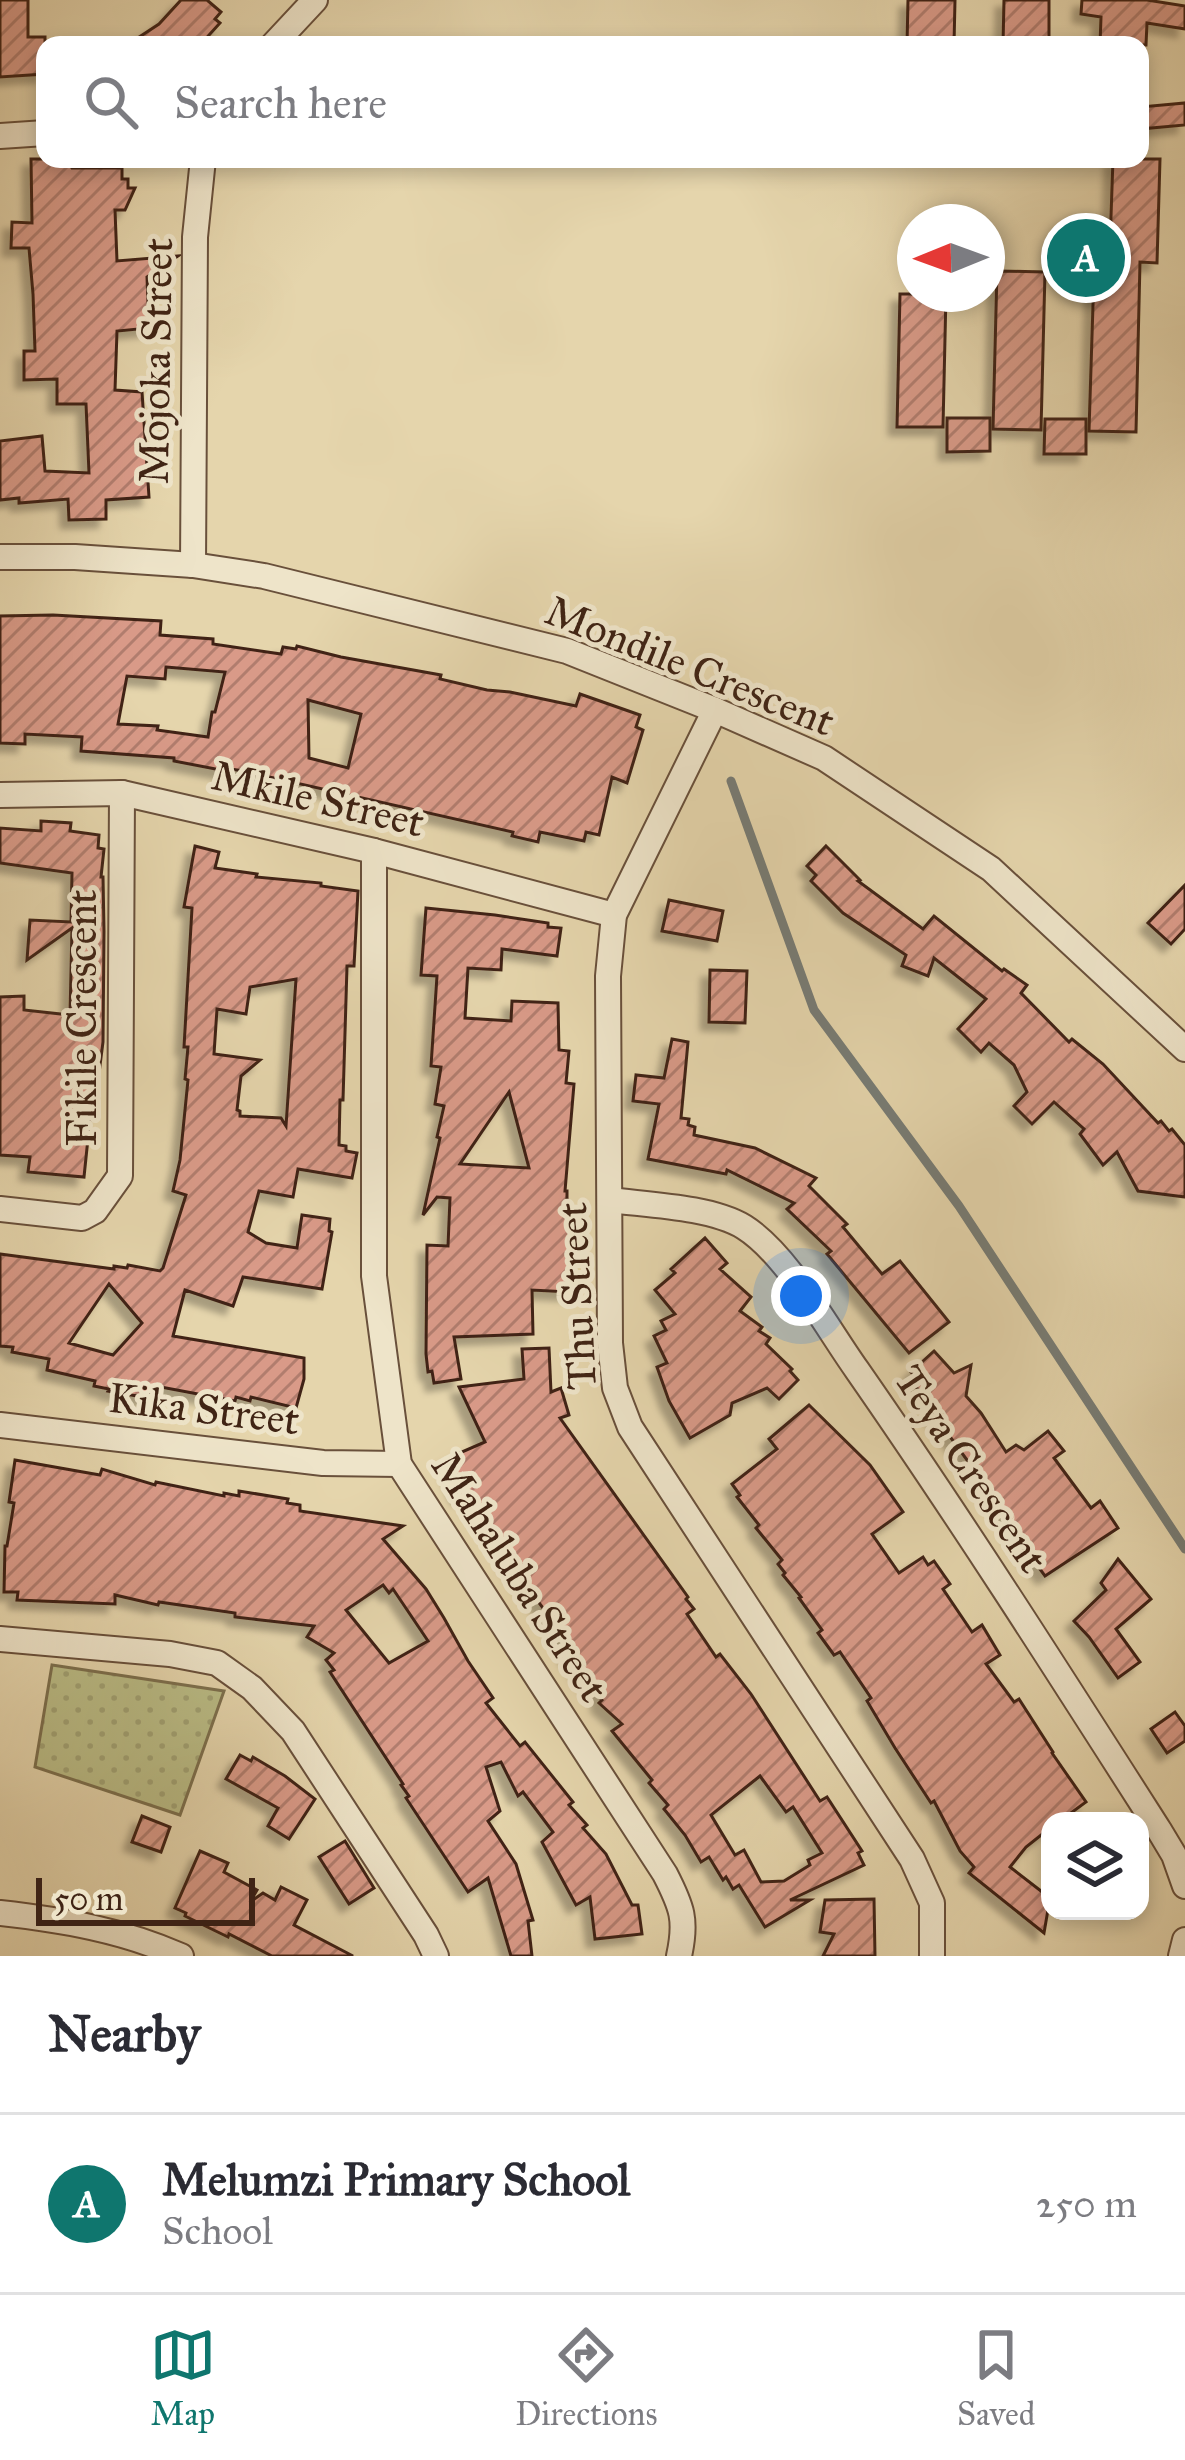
<!DOCTYPE html>
<html lang="en">
<head>
<meta charset="utf-8">
<style>
  body { margin:0; font-family:"IM FELL Great Primer",serif; background:#f2f2f3; color:#2b2b33 }
  .controls { position:absolute; right:36px; bottom:36px; display:grid; overflow:hidden; border-radius:24px; box-shadow:0 6px 18px #0003 }
  .controls button { width:108px; height:108px; display:grid; place-items:center; padding:0; border:0; border-bottom:3px solid #e1e1e2; background:#fff; color:#2b2b33; font:60px sans-serif }
  .compass { position:absolute; left:897px; top:204px; width:108px; height:108px; border-radius:50%; background:#fff; box-shadow:0 6px 18px #0003; rotate:269deg }
  .scale { position:absolute; left:36px; bottom:30px; width:219px; box-sizing:border-box; padding-left:12px; border:6px solid #402415; border-top:0; font-size:33px; line-height:42px; white-space:nowrap; color:#402415; -webkit-text-stroke:9px #eee4c9; paint-order:stroke }
  .you { position:absolute; left:801px; top:1296px; width:42px; height:42px; margin:-30px; border:9px solid #fff; border-radius:50%; background:#1a73e8; box-shadow:0 0 0 18px #1a73e833 }
  .badge { display:grid; place-items:center; width:78px; height:78px; border-radius:50%; background:#0f766e; color:#fff; font-size:39px; font-weight:700 }
  .pin { position:absolute; translate:-50% -50%; border:6px solid #fff; box-shadow:0 3px 12px #0006 }
  .list { margin:0; padding:0; list-style:none }
  h2 { display:flex; justify-content:space-between; align-items:center; height:156px; margin:0; padding:0 48px; font-size:51px }
  h2 small { font-size:39px; font-weight:400; color:#7c7c81 }
  .list li { display:grid; grid-template-columns:78px 1fr auto; gap:36px; align-items:center; box-sizing:border-box; height:180px; padding:0 48px; border-top:3px solid #e1e1e2 }
  .list b { display:block; font-size:45px; white-space:nowrap }
  .list p { margin:0; font-size:39px; white-space:nowrap; color:#7c7c81 }
  .list em { font-size:39px; font-style:normal; color:#7c7c81 }
  .icon { flex:none; width:66px; height:66px; fill:none; stroke:currentColor; stroke-width:2; stroke-linecap:round; stroke-linejoin:round }
  .map { position:relative; flex:none; width:1185px; height:1956px; overflow:hidden }
  .search { position:absolute; background:#fff; box-shadow:0 6px 18px #0003; left:36px; right:36px; top:36px; height:132px; display:flex; align-items:center; gap:30px; box-sizing:border-box; padding:0 42px; border-radius:24px; color:#7c7c81; font-size:45px }
  .sheet { height:336px; background:#fff }
  nav { display:flex; justify-content:space-around; align-items:center; box-sizing:border-box; height:168px; border-top:3px solid #e1e1e2; background:#fff; font-size:33px; color:#7c7c81 }
  nav a { display:grid; justify-items:center; gap:6px }
  nav .on { color:#0f766e }
  .map>svg:first-child { display:block }
  .grass { fill:url(#grass-dots); stroke:#7d704e; stroke-width:3 }
  .lines { fill:none; stroke-linecap:round; stroke-linejoin:round }
  .stream { stroke:#777c75; stroke-width:9 }
  .building { fill:url(#building-hatch); stroke:#402415; stroke-width:3; fill-rule:evenodd; filter:url(#shadow) }
  .street-casing { stroke:#69503b; stroke-width:28 }
  .street { stroke:#eee4c9; stroke-width:24 }
  .labels { text-anchor:middle; dominant-baseline:central; stroke-width:10; stroke-linejoin:round; paint-order:stroke }
  .street-label { font-size:42px; fill:#402415; stroke:#eee4c9 }
</style>
</head>
<body>
<div class="map">
<svg width="1185" height="1956" viewBox="0 0 1185 1956">
  <defs>
    <pattern id="grass-dots" width="8" height="8" patternUnits="userSpaceOnUse" patternTransform="scale(3)"><rect width="8" height="8" fill="#babc86"/><path d="M2 2h.1M6 6h.1" fill="none" stroke="#a1a173" stroke-width="1.8" stroke-linecap="round"/></pattern>
    <pattern id="building-hatch" width="6" height="6" patternUnits="userSpaceOnUse" patternTransform="scale(3)"><rect width="6" height="6" fill="#d99a88"/><path d="M-1 1l2-2M0 6l6-6M5 7l2-2" fill="none" stroke="#b17d6e"/></pattern>
    <filter id="shadow"><feDropShadow dx="-8" dy="8" stdDeviation="3" flood-color="#0004"/></filter>
  </defs>
  <rect width="100%" height="100%" fill="#e5d5ac"/>
  <filter id="stains"><feTurbulence type="fractalNoise" baseFrequency=".00167" numOctaves="4"/><feColorMatrix values="0 0 0 0 .2 0 0 0 0 .09 0 0 0 0 .02 0 0 0 .5 -.17"/></filter>
  <radialGradient id="worn" r=".72"><stop offset=".6" stop-color="#630" stop-opacity="0"/><stop offset="1" stop-color="#630" stop-opacity=".3"/></radialGradient>
  <polygon class="grass" points="52,1665 224,1691 180,1815 35,1767"/>
  <g class="lines">
    <polyline class="stream" points="731,781 814,1010 959,1206 1185,1549"/>
  </g>
  <g class="building">
    <polygon points="0,0 28,0 28,37 45,37 45,74 0,77"/>
    <polygon points="181,0 207,0 221,12 215,19 220,23 200,45 127,45 159,24"/>
    <polygon points="908,0 955,0 954,45 907,45"/>
    <polygon points="1004,0 1049,0 1049,45 1003,45"/>
    <polygon points="1082,0 1147,0 1185,6 1185,29 1147,23 1146,45 1100,45 1101,17 1081,14"/>
    <polygon points="1185,103 1185,125 1140,129 1140,107"/>
    <polygon points="31,159 67,159 72,168 122,168 122,179 128,179 128,188 135,188 125,210 115,210 117,261 178,256 147,277 149,328 117,331 115,390 142,392 149,497 106,500 106,519 69,520 68,499 19,503 19,498 0,500 0,441 42,436 45,471 89,473 86,404 57,404 57,379 24,380 24,351 35,351 33,294 29,248 11,248 12,222 32,223"/>
    <polygon points="1113,159 1160,159 1157,263 1140,262 1136,432 1089,431 1094,273 1109,274"/>
    <polygon points="997,271 1045,272 1041,430 993,429"/>
    <polygon points="900,294 946,294 943,427 897,427"/>
    <polygon points="947,418 990,418 990,451 947,452"/>
    <polygon points="1045,419 1086,419 1086,454 1044,454"/>
    <path d="M53 615 161 621 160 635 213 639V644L281 654 283 647 296 649 297 646 341 657 441 675 440 679 487 690 510 692 576 706 580 694 640 715 636 727 643 730 627 783 612 777 599 835 586 832 584 841 540 832 538 842 512 836 513 832 243 771 231 769V772L174 761V758L81 751 82 737 25 734V744L0 743V616ZM166 667 225 672 215 712H212L208 737 157 730 158 726 118 724 127 676 165 679ZM308 700 361 714 348 768 309 758Z"/>
    <polygon points="41,821 71,823 70,831 99,835 98,848 104,849 101,877 103,877 104,931 103,1042 93,1120 90,1119 84,1177 28,1172 30,1157 0,1155 0,997 24,996 24,1010 70,1015 72,928 27,960 30,920 71,922 72,873 0,863 0,828 41,831"/>
    <path d="M195 846 219 852 215 868 257 874 256 877 321 883V886L358 891 354 966H347L343 1100H340L339 1145 346 1146V1151L357 1153 352 1178 298 1169 293 1197 259 1191 248 1232 266 1243 297 1248 302 1215 330 1219 329 1231 332 1232 322 1289 243 1277 233 1306 185 1290 173 1336 304 1358V1379L296 1408 251 1397 250 1401 236 1397 235 1401 161 1387 160 1395 150 1393 149 1398 108 1391 109 1389 94 1386 95 1381 47 1370 49 1359 12 1352 13 1347 0 1346V1254L114 1269V1266L127 1268 128 1265 160 1271 163 1268 186 1195 173 1191 180 1160 188 1080 185 1079 188 1047H184L192 908 184 907ZM296 979 286 1126 281 1118 240 1116V1111L237 1110 241 1076 260 1060 214 1054 217 1009 246 1014 250 987ZM109 1284 142 1323 113 1355 69 1343Z"/>
    <polygon points="826,846 860,880 858,881 923,929 934,916 1002,971 1004,969 1027,985 1021,993 1069,1042 1072,1039 1103,1064 1158,1123 1161,1121 1169,1131 1172,1129 1185,1145 1185,1197 1138,1191 1117,1152 1103,1165 1080,1134 1084,1129 1054,1102 1032,1124 1014,1106 1027,1092 1014,1065 989,1043 981,1052 958,1029 986,999 934,958 928,976 902,966 906,955 843,913 811,881 816,875 807,866"/>
    <polygon points="1185,885 1185,929 1171,944 1148,923"/>
    <polygon points="669,900 723,911 717,941 662,931"/>
    <path d="M426 908 495 915 548 923V927L561 928 557 956 502 949 501 970 468 968 465 1018 511 1021 512 1001 558 1003 559 1050 569 1051 566 1083 574 1084 565 1191H567V1220H574L569 1292 532 1290 533 1334 454 1337 461 1379 434 1383 432 1371 428 1372 426 1354 427 1245 448 1246 450 1198 437 1197 423 1215 440 1138 437 1137 444 1106 435 1104 441 1067 431 1066 437 976 421 975ZM509 1092 529 1168 460 1164Z"/>
    <polygon points="710,970 747,971 745,1023 709,1022"/>
    <polygon points="672,1039 688,1042 681,1118 689,1119 688,1125 695,1127 694,1135 755,1148 816,1178 809,1186 847,1224 843,1227 882,1274 900,1261 949,1322 909,1353 827,1254 831,1251 787,1209 794,1203 727,1170 726,1174 648,1159 659,1104 633,1101 636,1075 664,1078"/>
    <polygon points="705,1238 727,1263 720,1269 751,1297 740,1311 762,1327 759,1331 770,1338 766,1344 792,1369 790,1371 798,1380 779,1399 767,1388 732,1403 730,1415 690,1438 669,1401 657,1367 667,1363 654,1336 666,1330 661,1321 675,1314 655,1290 675,1273 671,1269"/>
    <path d="M549 1348 551 1392 561 1388 569 1415 560 1418 688 1597 686 1599 694 1609 687 1614 716 1657 720 1654 751 1694 820 1801 827 1797 862 1851 858 1853 864 1865 790 1900H810L765 1927 739 1885 733 1889 726 1877 723 1880 709 1857 701 1862 685 1835 664 1809 668 1805 649 1783 652 1780 612 1731 622 1724 599 1703 602 1700 567 1653 572 1650 556 1630 558 1628 507 1560 511 1558 465 1494 460 1496 450 1471 453 1470 448 1458 485 1442 459 1387 524 1379 522 1349ZM760 1776 786 1812 793 1807 822 1853 808 1860 810 1865 784 1881 761 1882 744 1850 735 1855 711 1815Z"/>
    <polygon points="934,1351 954,1373 971,1365 966,1396 981,1413 1006,1452 1016,1445 1024,1450 1048,1431 1064,1451 1054,1458 1091,1508 1100,1501 1118,1528 1045,1576 1009,1527 1013,1524 1005,1512 932,1412 936,1409 915,1386 920,1382 911,1372"/>
    <polygon points="809,1405 870,1465 903,1512 872,1534 899,1573 923,1557 928,1565 934,1561 950,1584 943,1589 972,1632 982,1625 1000,1655 986,1664 1014,1702 1019,1699 1053,1752 1052,1753 1086,1802 1060,1821 1050,1821 1050,1828 1026,1847 1010,1867 1050,1898 1044,1933 969,1873 974,1867 960,1851 934,1801 931,1803 895,1748 867,1701 871,1698 840,1652 834,1655 818,1633 822,1630 799,1598 801,1597 783,1575 785,1573 778,1564 782,1560 756,1528 759,1525 737,1497 740,1495 732,1484 777,1449 769,1439"/>
    <path d="M15 1460 100 1475 102 1469 155 1485 156 1482 224 1496V1493L239 1496V1491L288 1499 287 1503 300 1505V1511L403 1526 383 1539 426 1589 444 1618 468 1661 493 1698 486 1703 520 1746 525 1742 573 1802 569 1805 587 1825 583 1828 606 1854 632 1905H638L642 1934 595 1939 590 1897 576 1905 542 1842 553 1832 523 1792 518 1796 501 1762 486 1767 500 1811 488 1821 516 1864 533 1920 528 1921 532 1956H511L488 1878 468 1892 406 1798 409 1796 401 1785 403 1784 330 1672 334 1670 326 1660 334 1653 307 1637 314 1626 235 1617V1613L159 1602 158 1605 115 1595V1604L17 1600 18 1592H4L5 1546H7L14 1503 9 1502ZM383 1585 389 1593 393 1589 428 1641 389 1663 346 1610Z"/>
    <polygon points="1118,1559 1151,1599 1116,1629 1140,1662 1118,1678 1089,1637 1074,1621 1106,1590 1101,1583"/>
    <polygon points="1175,1712 1185,1726 1185,1741 1167,1753 1151,1729"/>
    <polygon points="240,1755 251,1761 253,1757 285,1776 315,1799 289,1839 268,1826 278,1808 226,1779"/>
    <polygon points="142,1816 170,1827 161,1852 132,1842"/>
    <polygon points="345,1841 374,1888 349,1904 319,1857"/>
    <polygon points="200,1851 228,1863 224,1872 257,1890 250,1902 263,1893 275,1900 281,1887 307,1900 294,1925 353,1956 272,1956 229,1934 228,1937 185,1916 186,1913 175,1908"/>
    <polygon points="874,1899 875,1956 823,1956 834,1934 820,1932 825,1900"/>
  </g>
  <g class="lines">
    <g class="street-casing">
      <g id="street">
        <polyline points="273,45 315,0"/>
        <polyline points="0,136 45,133"/>
        <polyline points="0,557 75,557 193,565 264,576 567,651 715,710 824,758 991,869 1185,1049"/>
        <polyline points="193,565 195,237 203,159"/>
        <polyline points="715,710 614,915 608,976 610,1343 615,1388 630,1427 912,1859 932,1903 932,1956"/>
        <polyline points="0,795 122,793 374,851 614,915"/>
        <path d="M374 851V1276L399 1464 665 1874C682 1907 687 1920 679 1956"/>
        <path d="M610 1200C649 1205 711 1207 744 1227 787 1254 827 1328 857 1370 962 1521 1060 1675 1159 1830L1174 1855 1185 1886"/>
        <polyline points="0,1209 82,1218 95,1211 120,1176 122,793"/>
        <polyline points="0,1425 323,1463 399,1464"/>
        <polyline points="0,1639 170,1654 217,1663 252,1688 293,1731 426,1935 436,1956"/>
        <path d="M0 1913C63 1920 122 1930 181 1956"/>
        <polyline points="1181,1956 1185,1940"/>
      </g>
    </g>
    <use href="#street" class="street"/>
  </g>
  <g class="labels">
    <g class="street-label">
      <text transform="translate(156 361) rotate(-89)">Mojoka Street</text>
      <text transform="translate(690 666) rotate(22)">Mondile Crescent</text>
      <text transform="translate(318 799) rotate(13)">Mkile Street</text>
      <text transform="translate(82 1018) rotate(-90)">Fikile Crescent</text>
      <text transform="translate(577 1296) rotate(-93)">Thu Street</text>
      <text transform="translate(204 1409) rotate(7)">Kika Street</text>
      <text transform="translate(971 1469) rotate(56)">Teya Crescent</text>
      <text transform="translate(520 1577) rotate(57)">Mahaluba Street</text>
    </g>
  </g>
  <rect width="100%" height="100%" filter="url(#stains)"/>
  <rect width="100%" height="100%" fill="url(#worn)"/>
</svg>
<div class="controls">
<button><svg class="icon" aria-label="layers" viewBox="0 0 24 24"><path d="M12 4l9 5-9 5-9-5zM3 14l9 5 9-5"/></svg></button>
</div>
<svg class="compass" viewBox="-18 -18 36 36"><path d="M0-13l5 13h-10z" fill="#e53935"/><path d="M0 13l5-13h-10z" fill="#7c7c81"/></svg>
<div class="scale">50 m</div>
<div class="you"></div>
<div class="pin badge" style="left:1086px;top:258px">A</div>
<div class="search"><svg class="icon" aria-label="search" viewBox="0 0 24 24"><circle cx="10" cy="10" r="6"/><path d="M15 15l6 6"/></svg>Search here</div>
</div>
<section class="sheet">
<h2>Nearby<small></small></h2>
<ul class="list">
<li><span class="badge">A</span><div><b>Melumzi Primary School</b><p>School</p></div><em>250 m</em></li>
</ul>
</section>
<nav>
<a class="on"><svg class="icon" aria-label="map" viewBox="0 0 24 24"><path d="M3 6l6-2 6 2 6-2v14l-6 2-6-2-6 2zM9 4v14M15 6v14"/></svg>Map</a>
<a><svg class="icon" aria-label="directions" viewBox="0 0 24 24"><path d="M12 3l9 9-9 9-9-9zM9 14v-3h6M13 9l2 2-2 2"/></svg>Directions</a>
<a><svg class="icon" aria-label="saved" viewBox="0 0 24 24"><path d="M7 4h10v16l-5-4-5 4z"/></svg>Saved</a>
</nav>
</body>
</html>
